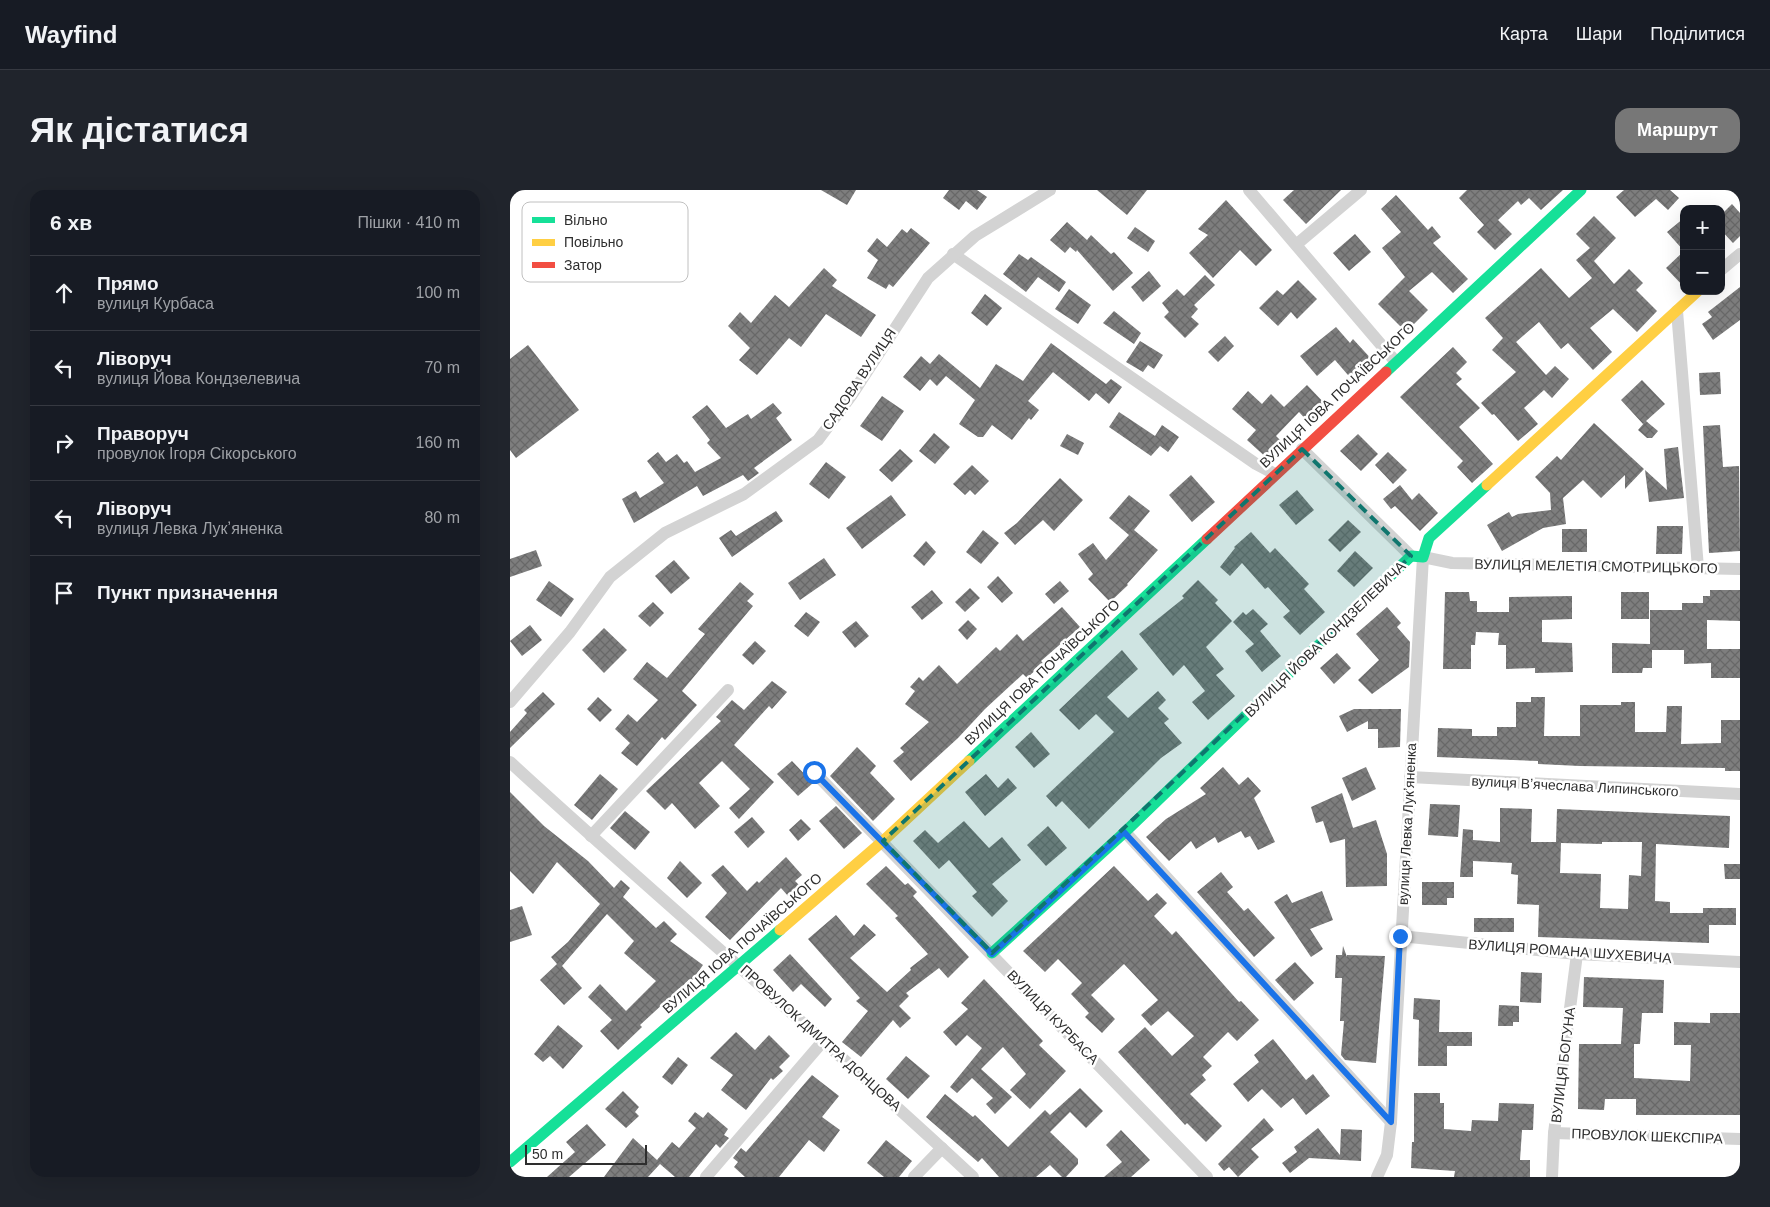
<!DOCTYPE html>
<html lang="uk">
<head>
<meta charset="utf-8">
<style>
  body { margin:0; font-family:Arial,sans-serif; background:#20242c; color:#f1f3f6 }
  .controls { position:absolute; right:15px; top:15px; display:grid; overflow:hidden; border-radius:10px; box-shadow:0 5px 20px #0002 }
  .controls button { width:45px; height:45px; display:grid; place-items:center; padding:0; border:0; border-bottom:1px solid #363941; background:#171b24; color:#f1f3f6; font:25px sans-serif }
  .scale { position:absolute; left:15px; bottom:12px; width:122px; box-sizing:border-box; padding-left:5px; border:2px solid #2e2e2e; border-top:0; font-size:14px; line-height:18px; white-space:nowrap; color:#2e2e2e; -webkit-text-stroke:4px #fff; paint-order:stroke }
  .stop { position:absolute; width:15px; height:15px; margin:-11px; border:4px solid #1a73e8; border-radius:50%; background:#fff }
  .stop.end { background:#1a73e8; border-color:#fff; box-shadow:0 1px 5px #0008 }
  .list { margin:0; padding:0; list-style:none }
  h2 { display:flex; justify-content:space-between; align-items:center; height:65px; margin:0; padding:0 20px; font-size:21px }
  h2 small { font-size:16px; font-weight:400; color:#9ea1a6 }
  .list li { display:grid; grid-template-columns:32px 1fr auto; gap:15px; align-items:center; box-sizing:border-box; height:75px; padding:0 20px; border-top:1px solid #363941 }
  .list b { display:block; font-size:19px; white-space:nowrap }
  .list p { margin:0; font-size:16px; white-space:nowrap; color:#9ea1a6 }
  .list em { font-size:16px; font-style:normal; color:#9ea1a6 }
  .icon { flex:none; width:28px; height:28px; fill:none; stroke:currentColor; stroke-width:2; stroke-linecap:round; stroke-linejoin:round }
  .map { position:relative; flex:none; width:1230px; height:987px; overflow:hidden; border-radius:15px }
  header { display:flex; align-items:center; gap:30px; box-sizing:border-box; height:70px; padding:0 25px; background:#171b24; border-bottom:1px solid #363941 }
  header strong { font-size:24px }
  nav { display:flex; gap:28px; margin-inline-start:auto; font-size:18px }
  .intro { display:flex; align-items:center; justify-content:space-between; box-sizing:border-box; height:120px; padding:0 30px }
  h1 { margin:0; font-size:35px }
  .button { padding:12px 22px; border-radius:15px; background:#777; color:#fff; font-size:18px; font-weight:700 }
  main { display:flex; gap:30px; padding:0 30px }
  aside { flex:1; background:#171b24; border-radius:15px; box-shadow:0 5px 20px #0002 }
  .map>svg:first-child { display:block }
  .building { fill:url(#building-cross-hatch); fill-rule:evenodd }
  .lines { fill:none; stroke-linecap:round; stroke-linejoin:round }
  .street { stroke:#d3d3d3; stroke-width:12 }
  .fast { stroke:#16e098; stroke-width:11 }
  .slow { stroke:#ffcf43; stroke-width:11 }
  .jam { stroke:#f24e42; stroke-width:11 }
  .route { stroke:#1a73e8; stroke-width:6 }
  .marked { fill:#0f766e; fill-opacity:0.2; stroke:#0f766e; stroke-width:4; stroke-dasharray:10 6; stroke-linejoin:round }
  .labels { text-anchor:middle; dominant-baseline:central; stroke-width:5; stroke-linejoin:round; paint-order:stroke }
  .street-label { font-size:14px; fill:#2e2e2e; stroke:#fff }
  .key { fill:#fff; stroke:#c0c0c0; stroke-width:1 }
  .key-label { font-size:14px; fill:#2e2e2e }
</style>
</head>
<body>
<header>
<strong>Wayfind</strong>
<nav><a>Карта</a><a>Шари</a><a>Поділитися</a></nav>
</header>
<div class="intro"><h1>Як дістатися</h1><a class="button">Маршрут</a></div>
<main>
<aside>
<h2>6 хв<small>Пішки · 410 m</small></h2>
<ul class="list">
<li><svg class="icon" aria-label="ahead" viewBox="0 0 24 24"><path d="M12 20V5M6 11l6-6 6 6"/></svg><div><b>Прямо</b><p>вулиця Курбаса</p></div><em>100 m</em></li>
<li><svg class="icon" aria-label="left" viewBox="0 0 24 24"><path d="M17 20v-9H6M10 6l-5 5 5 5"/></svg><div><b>Ліворуч</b><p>вулиця Йова Кондзелевича</p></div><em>70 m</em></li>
<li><svg class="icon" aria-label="right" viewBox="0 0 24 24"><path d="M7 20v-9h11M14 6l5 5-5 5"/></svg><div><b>Праворуч</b><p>провулок Ігоря Сікорського</p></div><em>160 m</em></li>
<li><svg class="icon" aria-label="left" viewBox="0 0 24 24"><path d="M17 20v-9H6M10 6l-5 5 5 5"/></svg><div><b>Ліворуч</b><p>вулиця Левка Лукʼяненка</p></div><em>80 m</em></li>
<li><svg class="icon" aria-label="arrive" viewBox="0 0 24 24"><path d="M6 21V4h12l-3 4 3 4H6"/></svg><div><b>Пункт призначення</b></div></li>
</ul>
</aside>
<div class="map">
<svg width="1230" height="987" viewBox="0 0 1230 987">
  <defs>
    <pattern id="building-cross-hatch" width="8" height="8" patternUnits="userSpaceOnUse" patternTransform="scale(1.25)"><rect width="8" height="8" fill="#7e7e7e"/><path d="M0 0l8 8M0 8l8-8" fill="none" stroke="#686868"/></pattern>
  </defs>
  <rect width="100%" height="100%" fill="#fff"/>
  <g class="building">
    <polygon points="311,0 346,0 337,15"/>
    <polygon points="439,0 467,0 477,7 467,20 456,11 449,20 433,8"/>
    <polygon points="587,0 637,0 617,25"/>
    <polygon points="784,0 831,0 796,34 773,10"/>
    <polygon points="957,0 1053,0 1031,20 1019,8 1011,15 1008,11 988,30 1002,44 985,60 967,42 974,35 949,8"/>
    <polygon points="1114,0 1160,0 1169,8 1158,20 1146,9 1125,27 1106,7"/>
    <polygon points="886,5 918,40 922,36 931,47 923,53 958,89 943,103 922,82 899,101 918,120 896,142 868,114 895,87 872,58 891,42 871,19"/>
    <polygon points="716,10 762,60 746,76 730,60 703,88 679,63 698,45 688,39"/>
    <polygon points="1222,14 1230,23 1230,46 1223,53 1211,40 1211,25"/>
    <polygon points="1084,26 1106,48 1084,71 1104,94 1119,79 1133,93 1126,100 1147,121 1127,142 1103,119 1080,138 1102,162 1083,180 1058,153 1051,159 1029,132 1006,152 1036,185 1045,176 1059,189 1042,208 1034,200 1014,218 1028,234 1008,251 984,224 982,225 971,213 1006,182 982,160 993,148 975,128 1031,78 1059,108 1082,88 1066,70 1080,58 1066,44"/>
    <polygon points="1174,28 1174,97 1156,78 1174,61 1157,42"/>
    <polygon points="557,32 577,50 581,45 601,64 604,62 623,83 603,101 567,60 566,62 560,57 555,63 540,50"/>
    <polygon points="625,37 645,51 638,62 617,48"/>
    <polygon points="401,38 420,53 383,97 379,94 376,99 357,88 368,70 357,61 367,48 377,57 392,39 397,43"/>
    <polygon points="845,44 861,62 839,81 823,63"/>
    <polygon points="509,64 518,70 521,67 556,92 549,102 528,87 516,102 493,84"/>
    <polygon points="314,78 327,90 322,96 366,125 351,147 316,124 291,157 279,148 247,185 229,170 240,158 218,136 230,122 241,133 265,105 279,117"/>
    <polygon points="639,81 651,96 633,112 621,97"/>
    <polygon points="695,85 705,95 684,115 688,119 681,127 689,134 675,148 654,127 659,122 652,113 667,99 674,106"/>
    <polygon points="788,90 807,109 787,129 781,122 768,136 749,118 767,100 773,105"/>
    <polygon points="1230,97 1230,130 1203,150 1192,134 1202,127 1198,122"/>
    <polygon points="559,99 581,115 568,134 545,119"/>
    <polygon points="475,104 492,118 477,136 461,123"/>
    <polygon points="604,121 631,143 624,154 593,133"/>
    <polygon points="826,137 840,153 843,149 865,173 844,192 825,170 807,186 790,166"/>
    <polygon points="715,146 724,156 708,172 698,162"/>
    <polygon points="630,151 653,165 644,179 638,175 633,182 616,172"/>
    <polygon points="541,153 596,194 601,189 612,197 599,214 586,203 579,211 543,182 518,211 529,220 521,230 519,228 502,250 482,235 473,247 468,247 449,234 465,210 436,186 427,196 420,189 410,201 393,187 411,166 420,174 429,164 470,198 486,174 513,191"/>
    <polygon points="18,155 69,220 6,268 0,260 0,169"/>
    <polygon points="943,157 957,172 946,183 952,189 946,194 970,218 949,237 983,274 962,293 947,277 953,271 890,207"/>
    <polygon points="1210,182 1211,204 1190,205 1189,183"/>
    <polygon points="1132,190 1155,214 1136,231 1148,241 1142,248 1137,248 1128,240 1135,232 1133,234 1111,210"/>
    <polygon points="797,195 817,216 799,233 789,222 766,246 774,254 759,270 737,250 746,240 722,219 738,201 752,214 761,204 774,217"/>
    <polygon points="372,206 394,221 372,251 350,236"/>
    <polygon points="263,213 272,223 266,228 282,250 244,278 249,283 238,291 233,285 193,306 187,296 124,333 112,309 126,301 130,308 154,293 137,271 148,262 156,272 167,264 174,273 177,271 185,282 211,268 197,253 200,250 182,227 197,215 216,238 238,224 241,229"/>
    <polygon points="609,222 645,246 652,235 669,247 658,262 650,256 641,266 599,237"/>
    <polygon points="1084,233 1134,279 1115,299 1115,285 1091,308 1073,290 1053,308 1056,334 1033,338 992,361 977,335 999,322 1002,327 1008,324 1041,320 1040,303 1025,287 1047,266 1051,270"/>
    <polygon points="1210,235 1213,277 1229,276 1230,361 1199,363 1193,236"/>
    <polygon points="424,243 440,257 425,274 409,261"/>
    <polygon points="557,244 574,253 568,265 550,256"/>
    <polygon points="848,244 868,264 851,281 830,261"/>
    <polygon points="1168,257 1174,308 1139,312 1135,280 1157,300 1154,259"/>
    <polygon points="390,259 403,271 382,292 369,280"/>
    <polygon points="878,262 897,280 883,294 865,275"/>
    <polygon points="316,272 336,287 319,309 299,294"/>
    <polygon points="462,275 479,291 465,305 460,300 455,305 443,294"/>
    <polygon points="681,285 705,312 682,332 659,305"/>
    <polygon points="550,288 573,310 544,341 533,330 505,355 494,343 507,333"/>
    <polygon points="890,295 902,310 909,303 928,323 910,341 885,316 881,319 873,309"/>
    <polygon points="787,300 804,320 786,335 769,315"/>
    <polygon points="381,305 396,325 352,359 336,338"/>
    <polygon points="619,305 640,321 624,340 648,360 617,394 618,395 600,412 578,389 583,384 568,364 583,353 596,370 619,345 599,328"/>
    <polygon points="266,321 273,331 222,367 209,348 221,340 226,346"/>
    <polygon points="838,330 851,342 830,362 818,350"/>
    <polygon points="1147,336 1173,336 1172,364 1146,364"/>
    <rect x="1052" y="339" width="25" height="23"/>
    <polygon points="473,340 489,353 471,374 456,362"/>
    <polygon points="741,342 760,363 765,358 799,394 794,399 815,422 790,445 773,427 780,421 758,397 755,399 732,373 720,386 710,377 725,358 724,357"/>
    <polygon points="416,351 426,362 414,376 403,366"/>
    <polygon points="26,360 32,376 0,387 0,369"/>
    <polygon points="845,361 863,378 844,397 827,381"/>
    <polygon points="314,368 326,385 290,410 278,393"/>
    <polygon points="164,370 180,388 161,404 145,386"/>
    <polygon points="488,386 503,403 492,413 477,397"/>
    <polygon points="688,390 708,410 705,413 722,431 696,457 714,479 706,485 725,506 698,530 682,512 695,501 674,475 663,486 629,444 674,408 672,406"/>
    <polygon points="39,391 64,409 51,427 26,410"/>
    <polygon points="550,391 559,401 544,414 535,404"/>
    <polygon points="230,392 244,404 237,411 243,416 172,501 187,515 155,550 152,547 127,576 111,563 120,553 105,539 118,524 127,532 148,510 123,489 137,472 157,488 195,444 188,439"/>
    <polygon points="460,398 470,408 455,422 445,412"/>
    <polygon points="422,400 433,413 412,430 401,417"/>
    <polygon points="1200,400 1230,400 1230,431 1197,430 1197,459 1230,459 1230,488 1201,488 1201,473 1174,474 1174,460 1142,460 1142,478 1133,478 1132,483 1102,483 1102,453 1140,454 1140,420 1172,420 1172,413 1193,413 1193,406 1200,406"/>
    <polygon points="935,402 959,402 960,411 967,411 967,422 999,422 999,407 1062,406 1062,429 1032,430 1032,452 1062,453 1063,482 1025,483 1025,478 996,479 996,455 988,455 989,443 966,442 965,455 961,455 961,479 933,479"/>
    <rect x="1111" y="402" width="28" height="27"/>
    <polygon points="143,412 154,423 140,437 128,426"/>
    <polygon points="552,417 570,437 531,471 533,473 517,488 513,484 475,519 448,548 401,591 383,571 394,562 390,558 419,532 395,514 405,501 400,497 409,487 413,491 429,475 447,494 486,457 490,461 507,444 513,451"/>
    <polygon points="877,417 891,433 887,437 900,452 899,477 862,504 848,490 869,470 846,444"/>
    <polygon points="743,419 758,434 750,441 771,466 752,482 735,461 744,454 723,432 733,422 736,425"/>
    <polygon points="296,422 310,432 298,447 284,436"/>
    <polygon points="458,430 467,439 457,450 448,440"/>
    <polygon points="346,431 359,446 345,458 332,442"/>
    <polygon points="20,435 32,450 12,466 0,451"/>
    <polygon points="94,438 117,460 94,483 72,460"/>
    <polygon points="245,451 256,461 243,475 232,465"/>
    <polygon points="612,460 628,479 597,507 618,528 648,501 656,510 648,518 659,529 654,533 672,553 651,568 579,639 552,611 546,617 536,606 604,542 586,524 569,540 549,520"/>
    <polygon points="827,463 841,478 824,494 810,478"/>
    <polygon points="262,491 277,502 262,519 259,516 224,555 264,592 229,629 219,618 240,599 212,571 189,593 210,616 185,639 162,613 155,620 136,601 211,531 206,527 222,510 234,520"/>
    <polygon points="33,502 45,514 0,558 0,542 17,523 14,520"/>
    <polygon points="88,507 102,520 90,532 77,519"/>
    <polygon points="1021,507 1035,507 1034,546 1070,546 1070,515 1111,515 1111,512 1125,512 1125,542 1156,542 1157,516 1172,516 1171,554 1211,553 1211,530 1230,530 1230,581 1215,581 1215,578 1070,576 1028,574 1028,571 927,567 928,538 962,539 962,546 987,546 987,537 1006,537 1006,512 1021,512"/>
    <polygon points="844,519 891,519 890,557 868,558 868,539 858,539 858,531 837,542 829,526"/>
    <polygon points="521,542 540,564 524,578 505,557"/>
    <polygon points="347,557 366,576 360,583 385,609 363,631 320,586"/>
    <polygon points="282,571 303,593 288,606 267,584"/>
    <polygon points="713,577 729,595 738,587 751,601 744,608 765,652 748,660 740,646 735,648 731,641 708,653 705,647 686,659 681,651 659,671 636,647 656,629 696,604 690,598"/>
    <polygon points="856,577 866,599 842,611 832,588"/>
    <polygon points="90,584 108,599 82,630 64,615"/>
    <polygon points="476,584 488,598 498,588 507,598 475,626 455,602"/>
    <polygon points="0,602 34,636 78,671 104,698 111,690 120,698 113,707 146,738 154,731 167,744 160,751 193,775 181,792 179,790 130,835 132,837 108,860 90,841 102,830 78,807 90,794 116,821 146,791 114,763 124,751 97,724 52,776 72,798 54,815 30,790 47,774 41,767 58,752 90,714 47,672 23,704 0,681"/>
    <polygon points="832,603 843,638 866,630 877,664 877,696 836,697 835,649 820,653 813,631 806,633 801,617"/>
    <polygon points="920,614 950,615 948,647 918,645"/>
    <polygon points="326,616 352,643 334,659 309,631"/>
    <path d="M990 618 1022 619 1021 652H1046L1047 619 1220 626 1219 658 1146 654 1145 711 1160 712V723H1193V718H1226V735H1199V753L1028 747 1029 715 1007 714 1008 685 1001 684 1002 673 963 671V687H950L953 639 963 640V650L990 652ZM1092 652H1132L1131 686 1119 685 1118 719 1090 718 1091 684 1050 683 1051 653 1092 654Z"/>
    <polygon points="115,621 140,642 125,660 100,638"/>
    <polygon points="242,627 255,642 238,658 224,642"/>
    <polygon points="291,629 301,639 288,651 279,640"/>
    <polygon points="454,631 479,658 492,647 511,670 482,694 498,711 482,727 462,706 467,702 439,670 429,679 403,651 415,640 428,653"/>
    <polygon points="538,636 557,658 536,676 517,655"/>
    <polygon points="276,667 292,685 285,691 289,695 278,706 271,698 220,750 195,727 217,703 201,685 213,675 237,701 247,691 249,693"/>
    <polygon points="170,671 192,693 177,708 157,688"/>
    <polygon points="1214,674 1230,674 1230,689 1215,689"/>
    <polygon points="376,676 395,695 398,693 407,702 403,706 459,767 438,788 429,778 396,803 399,806 389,816 401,828 390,838 383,830 351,867 332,852 358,821 346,811 350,808 298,749 326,725 344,746 354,734 366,745 340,768 377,802 401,780 400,778 418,764 385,728 388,726 356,694"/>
    <polygon points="604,676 638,711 647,703 657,713 644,726 662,745 666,741 729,812 731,811 749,830 727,851 718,842 693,867 702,876 692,885 696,890 680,904 712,936 696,952 677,933 675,935 608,862 635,837 662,866 684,846 658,821 641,836 631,825 648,810 614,774 581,805 605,829 592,843 575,827 579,823 561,804 572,793 548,769 535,782 513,761"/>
    <polygon points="711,682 723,697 717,702 734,721 738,718 765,748 744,767 687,702"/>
    <polygon points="912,692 944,692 944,708 937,708 937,715 912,715"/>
    <polygon points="812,701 823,730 800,739 813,759 801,767 764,712 777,704 782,713"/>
    <polygon points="12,716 22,745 0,752 0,720"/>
    <rect x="964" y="728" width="40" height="14"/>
    <polygon points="833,756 837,767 837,765 875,766 866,873 835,870 831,865 834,831 830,831 832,788 825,788 826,765 832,765"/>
    <polygon points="280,764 322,809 315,817 291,794 283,802 263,780"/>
    <polygon points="785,772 804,793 784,811 765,790"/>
    <polygon points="1011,782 1032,783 1031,813 1010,812"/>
    <polygon points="1074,787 1154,790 1153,823 1132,823 1130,854 1124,854 1124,888 1180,891 1181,855 1164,855 1164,832 1200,833 1200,823 1230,823 1230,925 1126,925 1126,909 1095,909 1094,920 1068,919 1069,854 1111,854 1113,818 1073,817"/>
    <polygon points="474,789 533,851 529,855 556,881 520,919 500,900 516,884 493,857 471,879 502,907 485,924 476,914 483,908 462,888 447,903 440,897 472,858 457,845 446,856 433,842 458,819 451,813"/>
    <polygon points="904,808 930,810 929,842 962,842 962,856 937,856 937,876 908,876 909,830 903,829"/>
    <polygon points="989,815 1009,816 1009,832 1003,832 1003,836 988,836"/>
    <polygon points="48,835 73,856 53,879 40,866 33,872 24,864"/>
    <polygon points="226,842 245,860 259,845 280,866 269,877 273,881 263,890 261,888 236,920 211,900 223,885 200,868"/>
    <polygon points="763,849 796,890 803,884 820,906 796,925 783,908 771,918 752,899 738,912 723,894 749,872 744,865"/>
    <polygon points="396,866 420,886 398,909 376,889"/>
    <polygon points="168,867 178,875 162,895 152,887"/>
    <polygon points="302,885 329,906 312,927 330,940 314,962 299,950 269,987 235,987 224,977 228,972 223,968 231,958 236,962"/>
    <polygon points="570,898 593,921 576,938 560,922 540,942 568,969 568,974 556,987 552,987 540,975 526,987 489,987 472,968 468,972 416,927 435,904 463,927 465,925 498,957 535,920 540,925"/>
    <polygon points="113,901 129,917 125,922 129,926 116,938 95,919"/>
    <polygon points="904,903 930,903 930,913 934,913 934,939 961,941 962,930 988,931 989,913 1024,914 1023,940 1012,940 1010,970 1020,970 1020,987 944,987 945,981 901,978 902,952 904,952"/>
    <polygon points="185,922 193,928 198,922 218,939 214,945 219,948 210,958 206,954 179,987 165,987 150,974 138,987 94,987 123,948 147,970 162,952 169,958 186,938 178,931"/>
    <polygon points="754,928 764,940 741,959 749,967 728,987 719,977 714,981 708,974"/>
    <polygon points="77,934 96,955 59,987 37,987 65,962 56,952"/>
    <polygon points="808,938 830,965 831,939 852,940 851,971 799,968 780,983 772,973 787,962 784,957"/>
    <polygon points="611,940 640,970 621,987 594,987 612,972 596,955"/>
    <polygon points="376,950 402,971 389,987 374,987 357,973"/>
  </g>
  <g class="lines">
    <g class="street">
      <polyline points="739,0 885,171"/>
      <polyline points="787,54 851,0"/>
      <polyline points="443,64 746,274 765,284"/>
      <polyline points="1211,80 1230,64"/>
      <polyline points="1167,121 1188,378"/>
      <polyline points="792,259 901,366"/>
      <polyline points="0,512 60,442 100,387 155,343 234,304 308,250 341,206 418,88 465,46 540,0"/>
      <path d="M0 572C152 712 311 845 463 987"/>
      <polyline points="304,582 697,987"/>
      <polyline points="900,587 1230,604"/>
      <polyline points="615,642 881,932"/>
      <polyline points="81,646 218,500"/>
      <polyline points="890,746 1067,764 1230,772"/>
      <polyline points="1044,943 1230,949"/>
      <polyline points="196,987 314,850"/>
      <polyline points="404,987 432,958"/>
      <polyline points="867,987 877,965 881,932 913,367 942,373 1230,379"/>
      <polyline points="1042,987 1044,943 1067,764"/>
    </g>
    <g class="fast">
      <polyline points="876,182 1071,0"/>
      <polyline points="459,571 697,349"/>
      <polyline points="482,763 615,642 901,366 913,367 919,348 977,295"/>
      <polyline points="0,972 270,740"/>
    </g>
    <g class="slow">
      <polyline points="977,295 1188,101"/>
      <polyline points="270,740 373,651 459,571"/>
    </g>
    <polyline class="jam" points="697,349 876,182"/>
  </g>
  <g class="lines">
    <polyline class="route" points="304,582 482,764 614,642 881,932 890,746"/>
  </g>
  <path class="marked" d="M792 259 901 366 482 763 373 651Z"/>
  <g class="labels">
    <g class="street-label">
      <text transform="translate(349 189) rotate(-56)">САДОВА ВУЛИЦЯ</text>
      <text transform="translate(827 205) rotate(-43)">ВУЛИЦЯ ІОВА ПОЧАЇВСЬКОГО</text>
      <text transform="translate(1086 376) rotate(1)">ВУЛИЦЯ МЕЛЕТІЯ СМОТРИЦЬКОГО</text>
      <text transform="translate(815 449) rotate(-44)">ВУЛИЦЯ ЙОВА КОНДЗЕЛЕВИЧА</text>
      <text transform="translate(532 482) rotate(-43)">ВУЛИЦЯ ІОВА ПОЧАЇВСЬКОГО</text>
      <text transform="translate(1065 596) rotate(3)">вулиця Вʼячеслава Липинського</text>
      <text transform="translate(897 634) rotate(-87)">вулиця Левка Лукʼяненка</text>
      <text transform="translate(232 753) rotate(-41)">ВУЛИЦЯ ІОВА ПОЧАЇВСЬКОГО</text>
      <text transform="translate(1060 761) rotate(4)">ВУЛИЦЯ РОМАНА ШУХЕВИЧА</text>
      <text transform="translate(543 827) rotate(46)">ВУЛИЦЯ КУРБАСА</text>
      <text transform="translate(311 848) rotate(42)">ПРОВУЛОК ДМИТРА ДОНЦОВА</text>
      <text transform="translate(1053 875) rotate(-83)">ВУЛИЦЯ БОГУНА</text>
      <text transform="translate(1137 946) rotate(2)">ПРОВУЛОК ШЕКСПІРА</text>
    </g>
  </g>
  <rect x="12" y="12" width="166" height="80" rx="8" class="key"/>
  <rect x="22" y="27" width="23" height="6" fill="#16e098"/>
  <rect x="22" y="49" width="23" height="7" fill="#ffcf43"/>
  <rect x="22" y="72" width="23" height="6" fill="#f24e42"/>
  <g class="key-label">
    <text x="54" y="35">Вільно</text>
    <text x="54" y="57">Повільно</text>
    <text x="54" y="80">Затор</text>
  </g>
</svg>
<div class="controls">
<button>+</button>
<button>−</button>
</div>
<div class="scale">50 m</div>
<div class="stop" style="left:304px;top:582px"></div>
<div class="stop end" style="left:890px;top:746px"></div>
</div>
</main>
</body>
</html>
